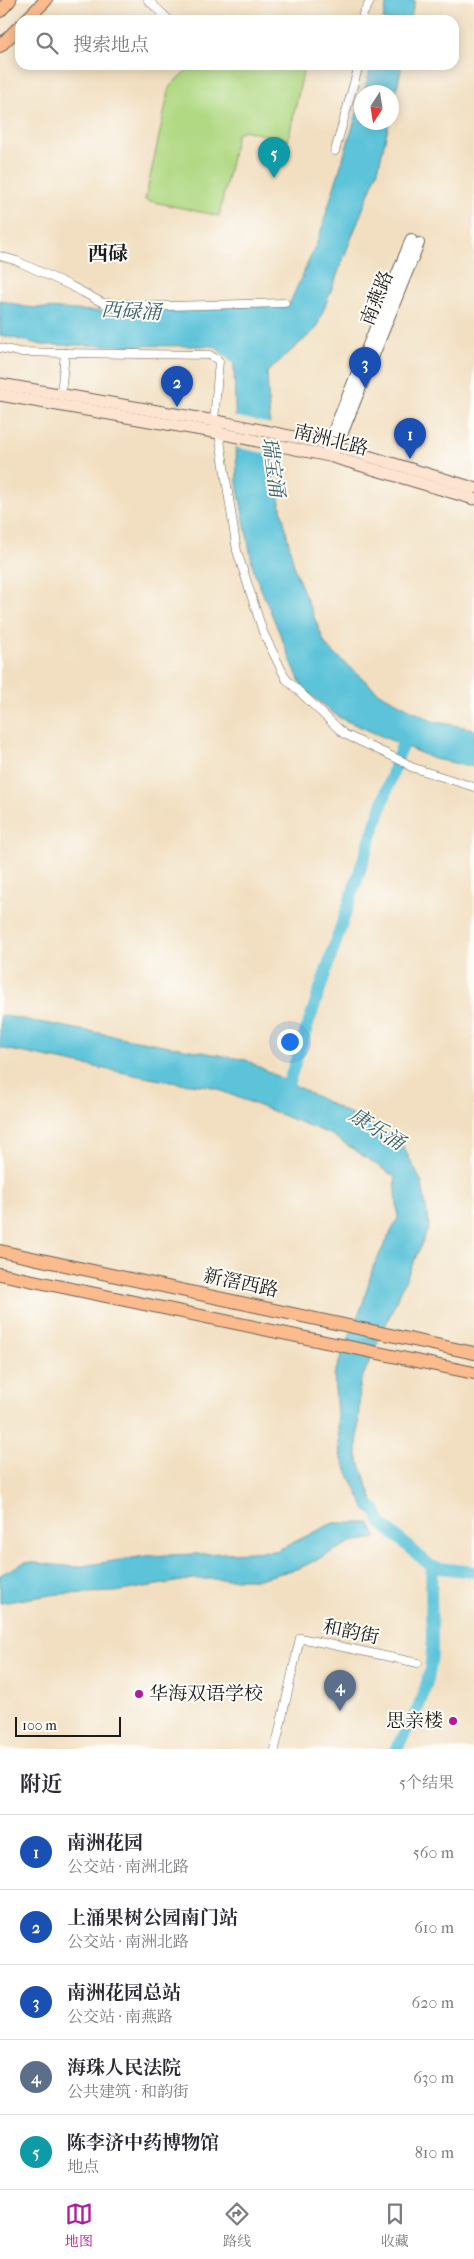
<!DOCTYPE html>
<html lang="zh">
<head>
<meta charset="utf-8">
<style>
  body { margin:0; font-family:"IM FELL French Canon","Noto Serif SC",serif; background:#f7f7f7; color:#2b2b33 }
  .compass { position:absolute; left:354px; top:85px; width:45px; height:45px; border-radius:50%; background:#fff; box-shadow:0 2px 12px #0003; rotate:192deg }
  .scale { position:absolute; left:15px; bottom:12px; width:106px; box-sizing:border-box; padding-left:5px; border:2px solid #1c1c1c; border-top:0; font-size:14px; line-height:18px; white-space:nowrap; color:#1c1c1c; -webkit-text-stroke:4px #fdfcf7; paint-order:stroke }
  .you { position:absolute; left:289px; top:1041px; width:18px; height:18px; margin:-12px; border:4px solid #fff; border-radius:50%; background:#1a73e8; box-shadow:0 0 0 8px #1a73e833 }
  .badge { display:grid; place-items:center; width:32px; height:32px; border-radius:50%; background:#b5179e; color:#fff; font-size:16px; font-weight:700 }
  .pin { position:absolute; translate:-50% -41px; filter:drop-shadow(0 1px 2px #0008) }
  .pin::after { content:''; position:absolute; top:26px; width:18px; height:15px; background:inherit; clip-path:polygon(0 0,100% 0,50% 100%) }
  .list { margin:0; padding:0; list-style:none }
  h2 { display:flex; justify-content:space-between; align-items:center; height:65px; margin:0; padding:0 20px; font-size:21px }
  h2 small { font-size:16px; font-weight:400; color:#7c7c81 }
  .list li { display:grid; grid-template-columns:32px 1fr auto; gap:15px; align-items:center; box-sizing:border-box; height:75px; padding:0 20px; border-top:1px solid #e1e1e2 }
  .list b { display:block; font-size:19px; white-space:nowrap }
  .list p { margin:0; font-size:16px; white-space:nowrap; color:#7c7c81 }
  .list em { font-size:16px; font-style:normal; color:#7c7c81 }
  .icon { flex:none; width:28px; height:28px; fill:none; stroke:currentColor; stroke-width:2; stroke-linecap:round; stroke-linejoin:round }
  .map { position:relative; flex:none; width:474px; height:1749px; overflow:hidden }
  .search { position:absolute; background:#fff; box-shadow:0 2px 12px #0003; left:15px; right:15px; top:15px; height:55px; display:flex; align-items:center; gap:12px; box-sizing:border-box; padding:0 18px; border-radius:15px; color:#7c7c81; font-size:19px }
  .sheet { height:440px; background:#fff }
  nav { display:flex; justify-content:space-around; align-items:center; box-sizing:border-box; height:70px; border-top:1px solid #e1e1e2; background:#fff; font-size:14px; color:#7c7c81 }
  nav a { display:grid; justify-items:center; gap:2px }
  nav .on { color:#b5179e }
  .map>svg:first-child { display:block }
  .green { fill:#b1d984; stroke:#667a50 }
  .water { fill:#5cc3d9; stroke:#3c707a }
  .pier { fill:#f2dfc1 }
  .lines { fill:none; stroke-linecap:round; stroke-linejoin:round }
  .river { stroke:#5cc3d9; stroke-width:12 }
  .minor-casing { stroke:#676056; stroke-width:9 }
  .tertiary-casing { stroke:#676056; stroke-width:12 }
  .secondary-casing { stroke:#676056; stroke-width:13 }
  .trunk-casing { stroke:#676056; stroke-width:14 }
  .minor { stroke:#fff; stroke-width:8 }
  .tertiary { stroke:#fff; stroke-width:10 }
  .secondary { stroke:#fde4d1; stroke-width:11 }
  .trunk { stroke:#fbbb8d; stroke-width:12 }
  .poi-dot { fill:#b5179e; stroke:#fdfcf7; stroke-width:2 }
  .labels { text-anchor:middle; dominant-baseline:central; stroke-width:4; stroke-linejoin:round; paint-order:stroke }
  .street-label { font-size:19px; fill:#1c1c1c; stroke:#fdfcf7 }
  .poi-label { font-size:19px; fill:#1c1c1c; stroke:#fdfcf7; text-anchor:start }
  .neighbourhood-label { font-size:20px; font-weight:bold; fill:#1c1c1c; stroke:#fdfcf7 }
  .water-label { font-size:20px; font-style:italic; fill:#365f68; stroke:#fdfcf7 }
</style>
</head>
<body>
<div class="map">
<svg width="474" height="1749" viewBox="0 0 474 1749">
  <rect width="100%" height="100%" fill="#fdfcf7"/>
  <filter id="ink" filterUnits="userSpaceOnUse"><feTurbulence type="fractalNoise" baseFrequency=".02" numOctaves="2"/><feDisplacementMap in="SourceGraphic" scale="10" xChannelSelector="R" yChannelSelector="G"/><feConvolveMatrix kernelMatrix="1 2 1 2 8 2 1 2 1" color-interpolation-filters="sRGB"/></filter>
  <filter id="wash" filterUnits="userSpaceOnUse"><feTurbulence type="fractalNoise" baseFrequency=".0096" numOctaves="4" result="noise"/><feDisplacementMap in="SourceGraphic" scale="20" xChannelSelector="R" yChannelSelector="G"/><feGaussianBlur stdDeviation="1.12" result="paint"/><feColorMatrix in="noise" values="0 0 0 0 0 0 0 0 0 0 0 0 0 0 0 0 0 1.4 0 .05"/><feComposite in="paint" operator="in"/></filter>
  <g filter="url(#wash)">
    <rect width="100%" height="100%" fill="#f2dfc1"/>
    <polygon class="green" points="192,65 302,65 304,68 288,141 244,130 237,134 219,216 145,200 170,86"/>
    <g class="water">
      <polygon points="387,0 415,0 410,20 383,20"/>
      <polygon points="372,65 402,65 392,111 392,92 364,92"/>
      <polygon points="361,100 362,122 389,123 378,170 316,329 267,372 272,467 295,571 326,646 379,693 432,721 474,729 474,767 434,759 340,718 303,689 254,572 237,483 234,364 214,346 43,345 0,335 0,300 25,307 113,312 289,305 318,240"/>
      <polygon points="0,1015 246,1060 400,1140 422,1183 429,1227 360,1383 357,1456 381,1523 365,1509 340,1455 334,1375 363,1303 373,1267 398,1218 395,1177 332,1135 209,1086 170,1082 0,1048"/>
      <polygon points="333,1523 370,1523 376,1538 351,1542 300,1568 259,1579 193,1579 115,1592 57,1594 0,1603 0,1575 25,1562 76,1567 145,1556 276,1551"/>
    </g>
    <polygon class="pier" points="233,416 272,424 274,455 234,447"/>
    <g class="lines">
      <g class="river">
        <polyline points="283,1099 402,745 401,729"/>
        <polyline points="375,1509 381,1523 432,1567 474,1572"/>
        <path d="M396 1749C414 1720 432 1683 432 1648 432 1621 430 1594 432 1567"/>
      </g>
    </g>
  </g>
  <g filter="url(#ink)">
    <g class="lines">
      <g class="minor-casing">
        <g id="minor">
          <polyline points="148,0 169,20"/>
          <polyline points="362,20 363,14 371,0"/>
          <polyline points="335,151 359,65"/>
          <polyline points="0,256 17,261 71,286 103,303 168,306 285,303"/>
          <polyline points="0,348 19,352 65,353"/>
          <polyline points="61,394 65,353 210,355 219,361 214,421 219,433 237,551 263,632 286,679 344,734 404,762 411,767 474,787"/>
          <polyline points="275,1749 300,1638 418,1663"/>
        </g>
      </g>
      <g class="tertiary-casing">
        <g id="tertiary">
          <polyline points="329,452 328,444 411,239"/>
          <polyline points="331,453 337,447 419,243"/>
        </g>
      </g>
      <g class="secondary-casing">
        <g id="secondary">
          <polyline points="0,384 227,423 328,444 474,488"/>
          <polyline points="0,395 219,433 329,456 474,499"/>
        </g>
      </g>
      <g class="trunk-casing">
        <g id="trunk">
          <polyline points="0,11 10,0"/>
          <polyline points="26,20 46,0"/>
          <polyline points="0,46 20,26"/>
          <polyline points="0,1251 474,1353"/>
          <polyline points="0,1274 474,1373"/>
        </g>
      </g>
      <use href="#minor" class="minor"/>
      <use href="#tertiary" class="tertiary"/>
      <use href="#secondary" class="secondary"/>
      <use href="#trunk" class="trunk"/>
    </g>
  </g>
  <g class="poi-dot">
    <circle cx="139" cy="1694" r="5"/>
    <circle cx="453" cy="1721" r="5"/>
  </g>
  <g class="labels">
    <g class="street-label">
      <text transform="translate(377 298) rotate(-68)">南燕路</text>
      <text transform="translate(331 440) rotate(14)">南洲北路</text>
      <text transform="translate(241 1283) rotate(12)">新滘西路</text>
      <text transform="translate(351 1632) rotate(12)">和韵街</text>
    </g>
    <g class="poi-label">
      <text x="149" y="1694">华海双语学校</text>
      <text x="443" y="1721" text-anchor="end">思亲楼</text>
    </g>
    <g class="neighbourhood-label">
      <text x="108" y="253">西碌</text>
    </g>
    <g class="water-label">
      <text transform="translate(131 311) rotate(3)">西碌涌</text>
      <text transform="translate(273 467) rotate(82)">瑞宝涌</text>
      <text transform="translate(377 1129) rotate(32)">康乐涌</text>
    </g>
  </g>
</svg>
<svg class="compass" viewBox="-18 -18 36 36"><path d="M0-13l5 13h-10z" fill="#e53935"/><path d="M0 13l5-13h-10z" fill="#7c7c81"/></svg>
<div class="scale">100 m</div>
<div class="you"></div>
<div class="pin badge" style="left:410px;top:459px;background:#1a4fb4">1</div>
<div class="pin badge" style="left:177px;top:407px;background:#1a4fb4">2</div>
<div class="pin badge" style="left:365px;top:388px;background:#1a4fb4">3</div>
<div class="pin badge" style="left:340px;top:1711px;background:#5c6f8a">4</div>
<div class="pin badge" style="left:274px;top:178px;background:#0f9aa8">5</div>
<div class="search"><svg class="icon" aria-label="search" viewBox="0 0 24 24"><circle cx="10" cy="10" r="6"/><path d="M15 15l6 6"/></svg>搜索地点</div>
</div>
<section class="sheet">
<h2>附近<small>5个结果</small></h2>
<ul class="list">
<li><span class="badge" style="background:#1a4fb4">1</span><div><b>南洲花园</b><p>公交站 · 南洲北路</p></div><em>560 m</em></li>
<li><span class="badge" style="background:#1a4fb4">2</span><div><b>上涌果树公园南门站</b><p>公交站 · 南洲北路</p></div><em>610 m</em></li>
<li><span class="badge" style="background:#1a4fb4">3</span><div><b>南洲花园总站</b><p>公交站 · 南燕路</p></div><em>620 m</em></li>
<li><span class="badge" style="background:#5c6f8a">4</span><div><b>海珠人民法院</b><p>公共建筑 · 和韵街</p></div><em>630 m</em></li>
<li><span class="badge" style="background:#0f9aa8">5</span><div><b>陈李济中药博物馆</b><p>地点</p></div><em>810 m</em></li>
</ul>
</section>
<nav>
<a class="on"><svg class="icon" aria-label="map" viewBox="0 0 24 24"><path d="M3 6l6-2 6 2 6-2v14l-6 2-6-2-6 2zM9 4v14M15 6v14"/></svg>地图</a>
<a><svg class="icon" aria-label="directions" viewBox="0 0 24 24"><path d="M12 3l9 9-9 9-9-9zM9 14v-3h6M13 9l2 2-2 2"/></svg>路线</a>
<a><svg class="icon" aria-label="saved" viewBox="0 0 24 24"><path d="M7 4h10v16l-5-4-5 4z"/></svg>收藏</a>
</nav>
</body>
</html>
